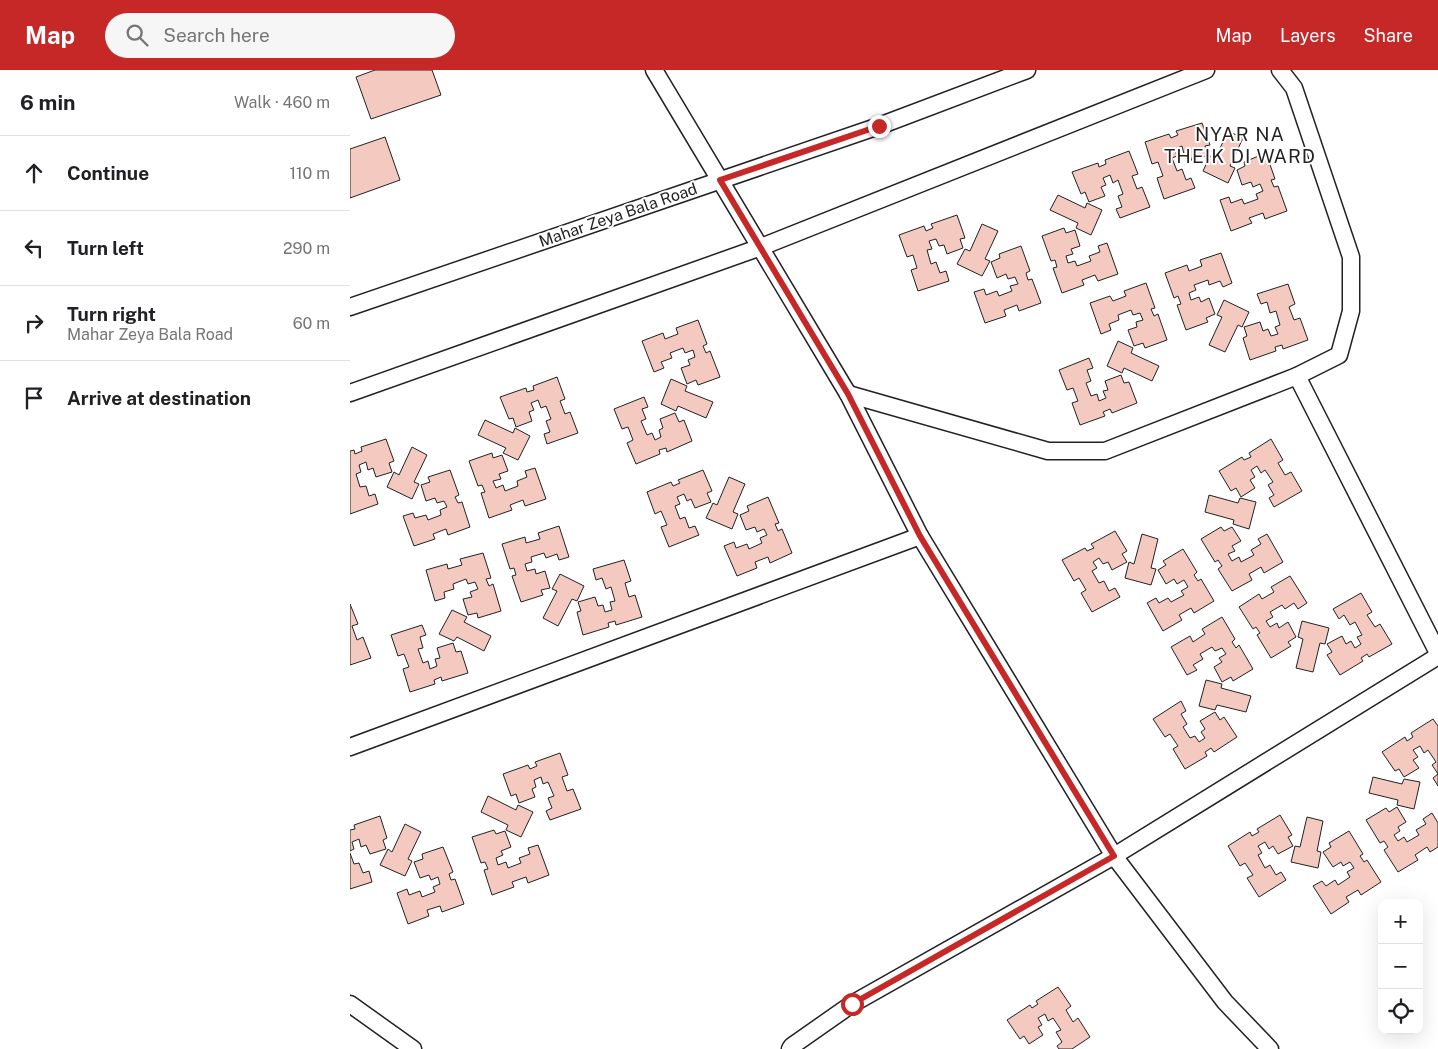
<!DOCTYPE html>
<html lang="en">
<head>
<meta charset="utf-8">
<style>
  body { margin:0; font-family:"Public Sans",sans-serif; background:#f6f6f6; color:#202124 }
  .controls { position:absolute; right:15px; bottom:15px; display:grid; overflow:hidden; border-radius:10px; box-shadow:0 5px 20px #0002 }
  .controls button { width:45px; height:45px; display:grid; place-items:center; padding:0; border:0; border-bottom:1px solid #e0e0e0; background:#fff; color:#202124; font:25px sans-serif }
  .stop { position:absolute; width:15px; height:15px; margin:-11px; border:4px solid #c62828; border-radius:50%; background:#fff }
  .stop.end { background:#c62828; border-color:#fff; box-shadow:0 1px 5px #0008 }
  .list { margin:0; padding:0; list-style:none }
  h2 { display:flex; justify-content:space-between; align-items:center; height:65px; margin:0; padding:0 20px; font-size:21px }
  h2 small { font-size:16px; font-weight:400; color:#757577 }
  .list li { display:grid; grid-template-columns:32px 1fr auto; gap:15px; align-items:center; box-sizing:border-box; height:75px; padding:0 20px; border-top:1px solid #e0e0e0 }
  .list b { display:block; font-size:19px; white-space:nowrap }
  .list p { margin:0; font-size:16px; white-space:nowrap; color:#757577 }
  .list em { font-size:16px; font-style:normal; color:#757577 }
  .icon { flex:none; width:28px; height:28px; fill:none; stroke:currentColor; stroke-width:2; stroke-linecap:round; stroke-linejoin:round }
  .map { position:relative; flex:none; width:1088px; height:979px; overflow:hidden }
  header { display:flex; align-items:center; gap:30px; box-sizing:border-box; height:70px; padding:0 25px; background:#c62828; color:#fff }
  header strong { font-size:24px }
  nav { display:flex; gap:28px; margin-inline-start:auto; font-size:18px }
  .search { width:350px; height:45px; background:#f6f6f6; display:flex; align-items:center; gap:12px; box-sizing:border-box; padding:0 18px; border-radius:28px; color:#757577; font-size:19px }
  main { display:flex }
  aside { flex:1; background:#fff }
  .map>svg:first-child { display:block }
  .building { fill:#f3c9c0; stroke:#222 }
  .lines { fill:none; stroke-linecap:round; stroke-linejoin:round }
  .minor-casing { stroke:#222; stroke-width:19 }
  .minor { stroke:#fff; stroke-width:16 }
  .route { stroke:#c62828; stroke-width:6 }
  .labels { text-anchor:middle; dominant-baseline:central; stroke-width:4; stroke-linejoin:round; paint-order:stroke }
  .street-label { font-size:16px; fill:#222; stroke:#fff }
  .quarter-label { font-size:19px; letter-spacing:1px; fill:#222; stroke:#fff }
</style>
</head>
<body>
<header>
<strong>Map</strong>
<div class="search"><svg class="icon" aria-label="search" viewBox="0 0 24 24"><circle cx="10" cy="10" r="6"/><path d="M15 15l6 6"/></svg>Search here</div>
<nav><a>Map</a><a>Layers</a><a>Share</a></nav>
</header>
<main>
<aside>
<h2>6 min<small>Walk · 460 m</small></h2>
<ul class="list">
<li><svg class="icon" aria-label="ahead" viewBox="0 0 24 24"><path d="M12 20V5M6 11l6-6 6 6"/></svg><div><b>Continue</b></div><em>110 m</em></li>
<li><svg class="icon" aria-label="left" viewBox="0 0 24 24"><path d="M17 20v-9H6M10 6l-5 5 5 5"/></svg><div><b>Turn left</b></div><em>290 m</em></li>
<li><svg class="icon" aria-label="right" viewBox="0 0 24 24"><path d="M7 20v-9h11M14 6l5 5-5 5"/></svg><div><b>Turn right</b><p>Mahar Zeya Bala Road</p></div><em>60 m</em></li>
<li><svg class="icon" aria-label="arrive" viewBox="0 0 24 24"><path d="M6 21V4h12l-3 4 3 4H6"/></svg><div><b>Arrive at destination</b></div></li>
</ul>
</aside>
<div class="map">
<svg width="1088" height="979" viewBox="0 0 1088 979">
  <rect width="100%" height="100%" fill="#fff"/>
  <g class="building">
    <polygon points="25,0 82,0 91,25 21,49 6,7"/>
    <polygon points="852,53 860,75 855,76 858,85 842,91 839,82 834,84 832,76 825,79 827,86 822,88 827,101 832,99 836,110 841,108 845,118 814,129 807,108 813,106 808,92 802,94 795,72 819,64 821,68 828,65 826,61"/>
    <polygon points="878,61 893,68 880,96 885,98 878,113 853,101 860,86 865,89"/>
    <polygon points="35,67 50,110 0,128 0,79"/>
    <polygon points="779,81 788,104 782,106 787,119 792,117 800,137 770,148 766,139 772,137 768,126 773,124 768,110 763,113 760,105 753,108 756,115 751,117 755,126 739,132 735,122 731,124 722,102 748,93 749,97 756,94 755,90"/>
    <polygon points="916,83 925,109 921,110 924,117 928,116 937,141 915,149 913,143 899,148 902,153 881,161 870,130 879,127 881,133 892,129 894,134 908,129 906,124 913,121 910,114 903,117 901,112 892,115 887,100 895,96 894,92"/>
    <polygon points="708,125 735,138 737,133 752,140 741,165 726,158 728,153 700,140"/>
    <polygon points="607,145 615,168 610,169 613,178 597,184 594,175 589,176 586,169 579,171 582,179 577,180 581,194 586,192 590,203 596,201 599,211 568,221 561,200 567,198 563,185 557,187 549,165 574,156 576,161 583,158 581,154"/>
    <polygon points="632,154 648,161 635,189 640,191 632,206 607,194 615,179 620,181"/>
    <polygon points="714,158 716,163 725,160 730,176 721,179 723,184 716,186 718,193 725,191 727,196 741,191 739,186 750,182 748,176 757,173 768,204 748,211 745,205 732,210 734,215 712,223 703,198 707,197 705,190 701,191 692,166"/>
    <polygon points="671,176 680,201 676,203 678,210 682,209 691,233 669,241 667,235 654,240 656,246 635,253 624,222 634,219 636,225 647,221 649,226 662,221 660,216 668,214 665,207 658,209 656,204 647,208 641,192 650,188 649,184"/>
    <polygon points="871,183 882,213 873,217 870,211 859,215 858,210 844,215 846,220 839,223 841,230 849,227 851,232 859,228 865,244 856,248 858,252 836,260 827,235 831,234 828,226 824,228 815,203 837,195 839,201 852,196 850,190"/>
    <polygon points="796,213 805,238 801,239 804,246 808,244 817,270 795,278 793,273 784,276 778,260 787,257 786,252 793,250 790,243 783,245 781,240 768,245 769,250 759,254 761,260 751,264 740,233 760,226 763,231 776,226 774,221"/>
    <polygon points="938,214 945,234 939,237 944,250 950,248 958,270 933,279 932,275 925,277 926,281 900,290 893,268 897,266 894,257 910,252 913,261 918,259 921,266 928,264 925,257 930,255 926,241 920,243 917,232 911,234 907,224"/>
    <polygon points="874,230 899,242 892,257 888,255 875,282 859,275 872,247 867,245"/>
    <polygon points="348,250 357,274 353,276 356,283 360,281 370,307 348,315 346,310 337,314 331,298 340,295 338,290 345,287 343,280 335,283 333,278 320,283 322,288 311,292 314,298 304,302 292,271 313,263 315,269 328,264 326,258"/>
    <polygon points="768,271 783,278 781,283 809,296 802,311 774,298 772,303 757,296"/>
    <polygon points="739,288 743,298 737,300 741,311 736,313 741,326 747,324 749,331 756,328 753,321 758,320 755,311 771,305 774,313 779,312 787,333 762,343 760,339 753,342 755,346 730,355 722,333 728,331 723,318 717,320 709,300"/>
    <polygon points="207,307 215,329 210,331 215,344 220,342 228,363 197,374 194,364 200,362 196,351 201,349 196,336 191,338 188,330 181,333 184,340 179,342 182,351 166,357 163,348 159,349 150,327 176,318 177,322 184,320 183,316"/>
    <polygon points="321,309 337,316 335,321 363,332 356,348 328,336 326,341 311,334"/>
    <polygon points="294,327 298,337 292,339 296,349 291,351 297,365 302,363 305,370 311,367 309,360 313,358 310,349 325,343 329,352 334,350 342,371 317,382 316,378 309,380 310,384 286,394 277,373 283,370 278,357 272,359 264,339"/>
    <polygon points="135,350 163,363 165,358 180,366 168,390 153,383 156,378 128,365"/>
    <polygon points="36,369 44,391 39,393 42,402 26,407 23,398 18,400 16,392 9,395 11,402 6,404 10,417 16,416 19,426 25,424 28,434 0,444 0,381 4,380 5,384 12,381 11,377"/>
    <polygon points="921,369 933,390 928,393 935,405 941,402 952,421 924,437 919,428 924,425 918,415 923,412 915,400 911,403 907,396 901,400 905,407 900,410 905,418 891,427 886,418 881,421 869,401 892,387 894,390 901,387 899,383"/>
    <polygon points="62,377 77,385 64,412 69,414 62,429 37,417 44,402 49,405"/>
    <polygon points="142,383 143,388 152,385 158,401 149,404 151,409 143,411 146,418 153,415 155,421 168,416 167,411 177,407 175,401 185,398 196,429 175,436 173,430 160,435 162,440 139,448 131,423 135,422 132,415 128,416 119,391"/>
    <polygon points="100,400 109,425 105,427 108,433 112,432 120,457 98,465 96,459 83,464 85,469 64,476 53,446 63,443 65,448 76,445 78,450 91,445 90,440 97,437 94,431 87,433 85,428 76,431 71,415 80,412 78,407"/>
    <polygon points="353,400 362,421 357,423 361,432 345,438 341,429 337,431 334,424 327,427 330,434 325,436 330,449 335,447 339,458 345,456 349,465 319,477 311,457 317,455 311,441 305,444 297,422 321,412 323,416 330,413 328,410"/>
    <polygon points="379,407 395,414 383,442 388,444 382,459 356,448 363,433 367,435"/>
    <polygon points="859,425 888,433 890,428 906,432 899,459 883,454 884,450 855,442"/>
    <polygon points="418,427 429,453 425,454 428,461 432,459 442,483 420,493 418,487 405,492 407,498 387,506 374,476 384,472 386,478 397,474 399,479 412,473 410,468 417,465 414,459 407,462 405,457 396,460 390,445 399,441 397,436"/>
    <polygon points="209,456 219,487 209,490 207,484 196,488 194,483 181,487 182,492 175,494 177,501 185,499 186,504 195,501 200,518 191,520 193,525 171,532 162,506 166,505 164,498 160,499 152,474 175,467 176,473 190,469 188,463"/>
    <polygon points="871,457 874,461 882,457 891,471 882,476 885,481 878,484 882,491 889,487 891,492 904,485 901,480 911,474 908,469 917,464 933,492 914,503 911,497 899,504 902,510 882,521 868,499 872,496 868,490 865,492 851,469"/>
    <polygon points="765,461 777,481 772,484 777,492 762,500 758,492 753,494 749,488 743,492 747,498 742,501 749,513 754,511 759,521 765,518 770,527 742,542 731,523 736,520 729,508 724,511 712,490 735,478 737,481 744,478 741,474"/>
    <polygon points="792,464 808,469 801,498 806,499 801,515 775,508 779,492 784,494"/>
    <polygon points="833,479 847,502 844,505 848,511 851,509 864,531 844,543 841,538 829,545 832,550 813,561 797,533 806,528 809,533 818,528 821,532 834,525 831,521 838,517 834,510 827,514 824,509 816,514 808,500 816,495 813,491"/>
    <polygon points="133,483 141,508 136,509 139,516 143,514 151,541 128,548 127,543 118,545 113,529 122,527 120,522 128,519 125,512 118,514 116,509 103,514 104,519 94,522 95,528 85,531 76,500 97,494 98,499 112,495 110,489"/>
    <polygon points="274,490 281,511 275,513 279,527 285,525 292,547 266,555 265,551 258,553 259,557 233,565 227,542 231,541 228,532 245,527 248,536 253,535 255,542 262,540 260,532 265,531 261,517 256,519 252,508 246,510 243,499"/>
    <polygon points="210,504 234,516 227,531 222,529 208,556 193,548 207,521 202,519"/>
    <polygon points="940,506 957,533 948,539 944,533 935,539 932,535 920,542 923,547 916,551 920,557 927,553 929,558 938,552 946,567 938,572 941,576 921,588 907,565 910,563 906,557 903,559 889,537 909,524 912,529 924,522 921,517"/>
    <polygon points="1011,523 1022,542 1017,545 1025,557 1030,554 1042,574 1019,587 1017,584 1011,588 1013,591 990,605 977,585 982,582 977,574 992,566 996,574 1001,571 1005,578 1011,574 1007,567 1012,565 1005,552 1000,555 994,545 989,549 983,539"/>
    <polygon points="0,534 8,554 2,556 7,570 13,567 21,588 0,595"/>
    <polygon points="102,540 117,547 114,552 141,566 134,581 107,567 104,571 89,564"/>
    <polygon points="872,547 885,569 882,572 886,578 889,575 903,599 883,611 881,607 872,612 864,597 872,592 869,588 876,584 872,578 865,581 862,577 850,584 853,589 843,595 847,600 837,605 821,577 840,566 843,572 855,564 852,559"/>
    <polygon points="952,551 979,558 975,574 970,573 963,602 946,598 953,569 948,567"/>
    <polygon points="72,555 76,565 70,567 73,578 68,579 73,593 78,591 80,599 87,596 85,589 90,588 87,578 103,573 106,582 111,581 118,603 92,611 91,607 84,610 85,614 60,622 53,599 59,597 54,584 48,586 41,565"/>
    <polygon points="856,610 872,614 871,618 901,626 896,642 867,635 865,640 849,636"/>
    <polygon points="831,631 836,641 831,644 837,654 833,657 840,668 845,666 849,672 855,668 851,662 855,659 850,651 865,642 870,650 874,647 887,667 864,682 861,678 855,682 857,686 835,699 823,679 828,676 820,664 815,667 803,649"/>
    <polygon points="1083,649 1088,656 1088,716 1083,708 1088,704 1082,695 1086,692 1078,680 1074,683 1070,676 1063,680 1068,687 1063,690 1069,698 1054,707 1049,699 1045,701 1032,682 1055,667 1057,671 1063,667 1061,663"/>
    <polygon points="210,683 218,705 212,707 217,721 223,719 231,739 200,750 196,741 202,738 198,728 204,726 198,712 193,714 191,707 184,710 186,717 182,719 185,727 169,733 166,724 161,726 153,704 178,695 180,699 187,696 185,692"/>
    <polygon points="1023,707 1052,714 1054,709 1070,712 1064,739 1047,735 1048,730 1019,723"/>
    <polygon points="138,726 166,740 168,735 183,742 171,767 156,760 158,755 131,742"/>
    <polygon points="1047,737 1056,752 1048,757 1050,761 1044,765 1048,771 1054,767 1057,772 1069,765 1066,760 1076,754 1073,749 1082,743 1088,753 1088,777 1080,782 1077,777 1065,785 1068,790 1048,802 1034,780 1038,777 1034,771 1030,773 1016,750 1036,738 1039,742"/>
    <polygon points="930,745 942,765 938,767 943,776 928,784 923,776 919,779 915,772 908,776 912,783 908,785 915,798 920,795 926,805 931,802 936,810 909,827 897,808 903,805 895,793 890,796 878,776 900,762 902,766 909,762 907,759"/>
    <polygon points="30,746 37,768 33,770 36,779 20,784 16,775 11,777 9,769 2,772 4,779 0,781 0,760 5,759 4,755"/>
    <polygon points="957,747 973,751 967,781 971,782 968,798 941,792 945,776 950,777"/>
    <polygon points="55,754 71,762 58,789 62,791 55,806 30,795 38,779 42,782"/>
    <polygon points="144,760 146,764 155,761 161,777 151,781 153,785 146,788 148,795 156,792 158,798 171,793 169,788 180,784 178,778 188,775 199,805 178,813 176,807 162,812 164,817 142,825 134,800 138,799 135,792 131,793 122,767"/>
    <polygon points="999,761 1013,784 1010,786 1014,792 1017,790 1031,812 1011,825 1008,820 996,827 999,832 981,844 963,816 972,811 976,816 985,810 988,815 1000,807 997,802 1004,798 1000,792 993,796 991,792 983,797 973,782 981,777 979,773"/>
    <polygon points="93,777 103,802 99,804 101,810 105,809 114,834 92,842 90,836 77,840 79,846 58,854 47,823 57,819 59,825 70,821 72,827 85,822 83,817 90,814 88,807 81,810 79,805 70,808 64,792 73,789 72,784"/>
    <polygon points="0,783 4,794 9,793 13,803 19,801 22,812 0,819"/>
    <polygon points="708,917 721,936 716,940 723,952 728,948 740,967 722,979 709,979 707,976 712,972 706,962 711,960 703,948 698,951 695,944 688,948 692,955 688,957 693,965 679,974 674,966 670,969 657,950 680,935 682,938 688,934 686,931"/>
  </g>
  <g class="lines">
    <g class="minor-casing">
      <g id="minor">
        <polyline points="0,237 529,56 677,0"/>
        <polyline points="947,306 1088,583"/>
        <polyline points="0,323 411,177 856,0"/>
        <polyline points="498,324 698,381 755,381 947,306 989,285 1001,241 1001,187 944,18 930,0"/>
        <polyline points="570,466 764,786 875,932 920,979"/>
        <polyline points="0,677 570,466 498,324 304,0"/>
        <polyline points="0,934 63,979"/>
        <polyline points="440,979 442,976 502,934 764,786 1088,586"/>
      </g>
    </g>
    <use href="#minor" class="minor"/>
  </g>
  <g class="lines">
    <polyline class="route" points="502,934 764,786 570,466 498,324 370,110 529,56"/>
  </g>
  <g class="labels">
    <g class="street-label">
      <text transform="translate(268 145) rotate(-19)">Mahar Zeya Bala Road</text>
    </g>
    <g class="quarter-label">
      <text x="890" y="64">NYAR NA<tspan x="890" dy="22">THEIK DI WARD</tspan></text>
    </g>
  </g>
</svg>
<div class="controls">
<button>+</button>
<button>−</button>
<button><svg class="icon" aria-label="locate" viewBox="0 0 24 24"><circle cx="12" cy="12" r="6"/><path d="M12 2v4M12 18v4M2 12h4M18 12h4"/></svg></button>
</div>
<div class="stop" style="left:502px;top:934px"></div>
<div class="stop end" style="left:529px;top:56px"></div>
</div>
</main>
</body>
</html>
